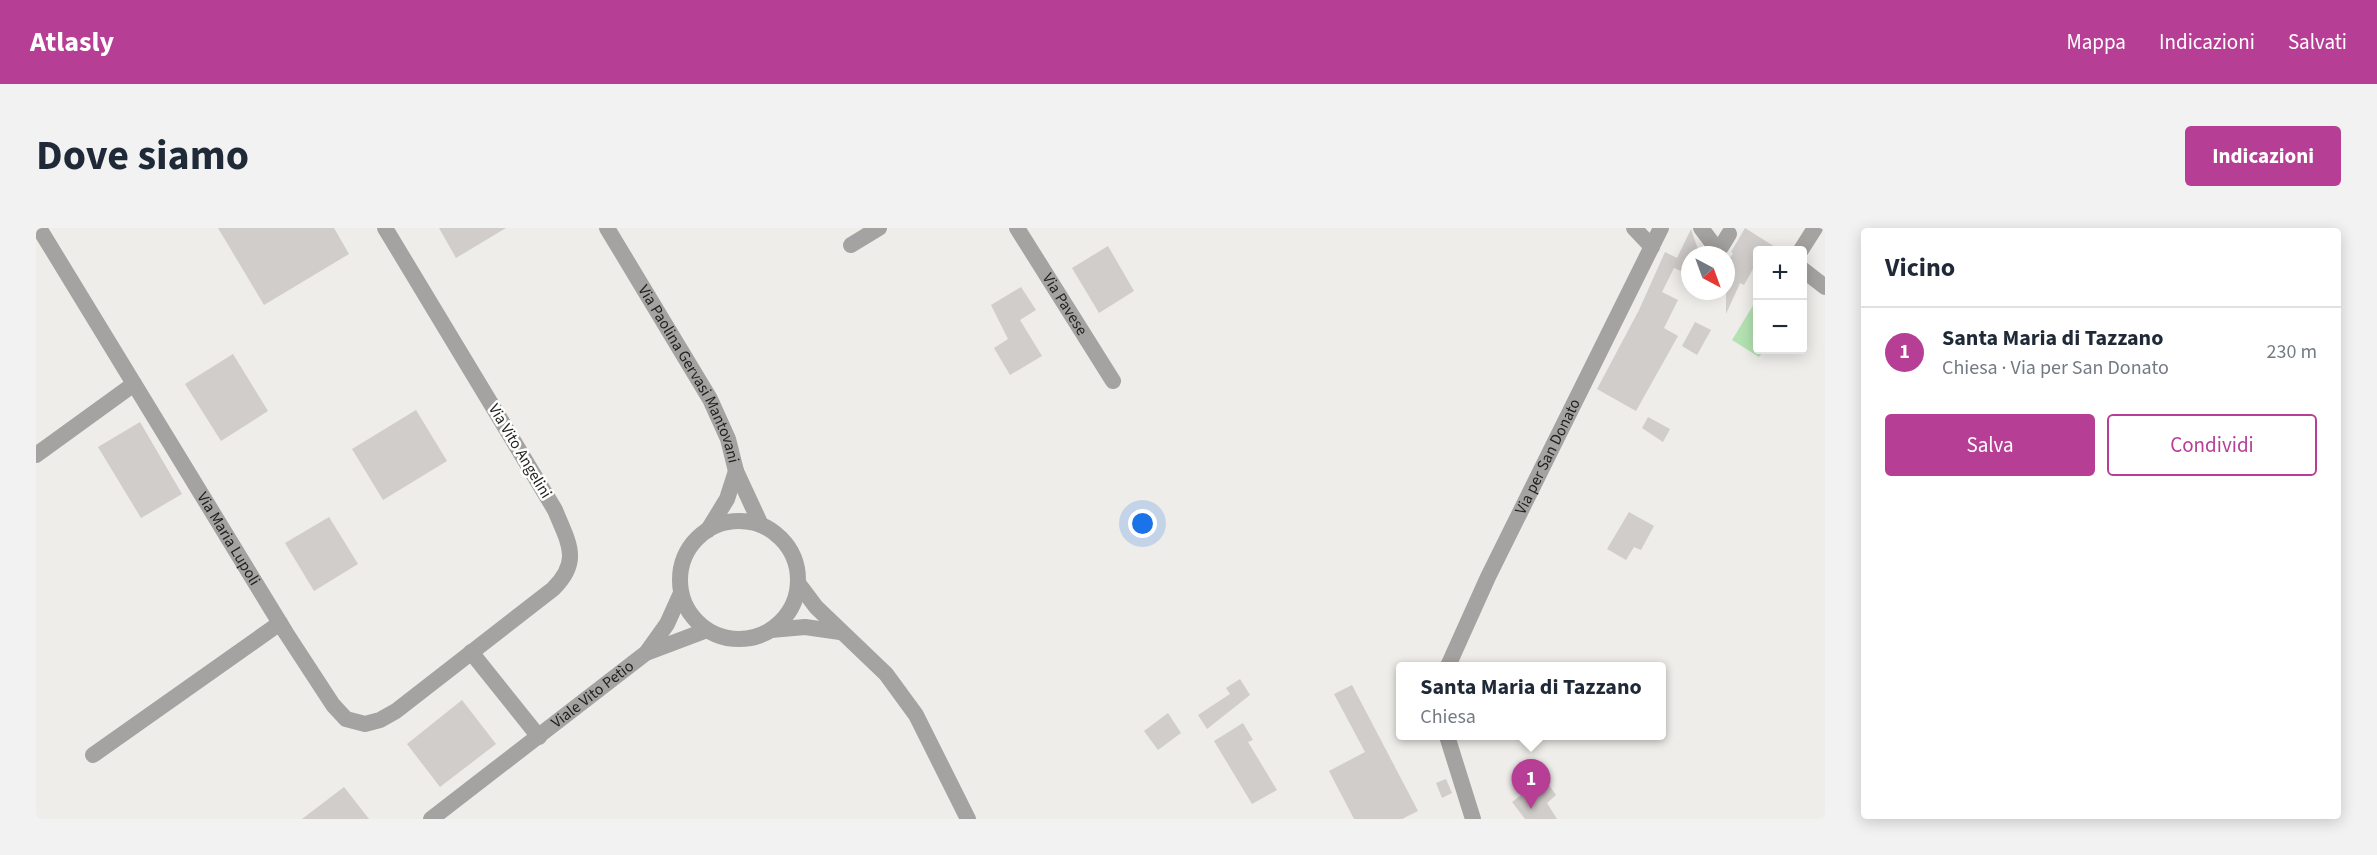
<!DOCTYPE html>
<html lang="it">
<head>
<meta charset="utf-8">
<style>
  body { margin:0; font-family:"Source Sans 3",sans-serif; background:#f2f2f3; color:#1f2937 }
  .controls { position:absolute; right:18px; top:18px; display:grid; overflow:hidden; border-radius:6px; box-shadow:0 3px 15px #0003 }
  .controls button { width:54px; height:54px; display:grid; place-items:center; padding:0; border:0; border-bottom:2px solid #e0e1e3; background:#fff; color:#1f2937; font:30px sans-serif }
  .compass { position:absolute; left:1645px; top:18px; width:54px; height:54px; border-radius:50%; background:#fff; box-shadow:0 3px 15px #0003; rotate:139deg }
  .you { position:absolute; left:1107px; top:296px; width:21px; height:21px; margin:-15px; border:4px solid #fff; border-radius:50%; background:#1a73e8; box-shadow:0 0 0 9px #1a73e833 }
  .badge { display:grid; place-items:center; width:39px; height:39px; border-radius:50%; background:#b63f95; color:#fff; font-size:20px; font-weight:700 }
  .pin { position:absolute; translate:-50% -50px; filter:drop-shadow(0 2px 3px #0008) }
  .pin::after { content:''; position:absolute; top:32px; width:21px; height:18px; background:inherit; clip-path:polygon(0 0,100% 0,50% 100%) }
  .popup { position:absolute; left:1360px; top:434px; width:270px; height:78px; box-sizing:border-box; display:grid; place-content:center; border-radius:6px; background:#fff; filter:drop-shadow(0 2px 4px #0005); font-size:20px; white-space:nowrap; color:#747a83 }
  .popup b { font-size:22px; color:#1f2937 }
  .popup::after { content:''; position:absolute; left:50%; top:100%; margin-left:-12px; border:12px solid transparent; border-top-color:#fff }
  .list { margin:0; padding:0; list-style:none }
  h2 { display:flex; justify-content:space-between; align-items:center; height:78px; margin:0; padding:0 24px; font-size:26px }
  h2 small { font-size:20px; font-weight:400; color:#747a83 }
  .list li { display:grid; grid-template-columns:39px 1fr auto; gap:18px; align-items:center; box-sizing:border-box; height:90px; padding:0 24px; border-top:2px solid #e0e1e3 }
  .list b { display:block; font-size:22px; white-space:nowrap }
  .list p { margin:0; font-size:20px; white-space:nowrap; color:#747a83 }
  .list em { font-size:20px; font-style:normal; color:#747a83 }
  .actions { display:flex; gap:12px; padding:18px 24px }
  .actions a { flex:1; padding:14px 0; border:2px solid #b63f95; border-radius:6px; text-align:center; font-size:21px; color:#b63f95 }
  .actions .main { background:#b63f95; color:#fff }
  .map { position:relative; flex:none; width:1789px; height:591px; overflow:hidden; border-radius:6px }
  header { display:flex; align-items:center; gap:36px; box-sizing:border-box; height:84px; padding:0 30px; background:#b63f95; color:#fff }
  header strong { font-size:28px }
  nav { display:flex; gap:33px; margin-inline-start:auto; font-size:21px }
  .intro { display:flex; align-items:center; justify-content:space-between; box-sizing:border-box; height:144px; padding:0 36px }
  h1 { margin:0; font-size:42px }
  .button { padding:15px 27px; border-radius:6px; background:#b63f95; color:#fff; font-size:21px; font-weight:700 }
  main { display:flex; gap:36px; padding:0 36px }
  aside { flex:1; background:#fff; border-radius:6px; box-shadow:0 3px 15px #0003 }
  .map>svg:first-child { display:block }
  .park { fill:#b4e2b2 }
  .building { fill:#d0cdca }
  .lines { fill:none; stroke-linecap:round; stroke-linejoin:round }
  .minor { stroke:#a4a3a2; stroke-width:16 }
  .tertiary { stroke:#a4a3a2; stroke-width:16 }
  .labels { text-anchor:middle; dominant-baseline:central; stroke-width:5; stroke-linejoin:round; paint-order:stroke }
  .street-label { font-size:16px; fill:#1f1f1d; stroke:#fff }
</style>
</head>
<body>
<header>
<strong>Atlasly</strong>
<nav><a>Mappa</a><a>Indicazioni</a><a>Salvati</a></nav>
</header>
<div class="intro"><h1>Dove siamo</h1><a class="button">Indicazioni</a></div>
<main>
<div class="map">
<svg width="1789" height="591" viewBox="0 0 1789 591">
  <rect width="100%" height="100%" fill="#efede9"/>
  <polygon class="park" points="1721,71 1722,122 1728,122 1723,129 1696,112"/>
  <g class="building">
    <polygon points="182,0 298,0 313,26 228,77"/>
    <polygon points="403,0 470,0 420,30"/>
    <polygon points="1709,0 1744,22 1722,22 1717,41 1708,57 1704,55 1690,86 1690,37 1697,25 1695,24"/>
    <polygon points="1655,1 1664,27 1654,27 1654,47 1638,40 1626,64 1642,72 1628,100 1642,108 1600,183 1561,161 1603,82 1629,24 1641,30"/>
    <polygon points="1072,18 1098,63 1063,85 1036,40"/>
    <polygon points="985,59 1000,82 984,92 1006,128 974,147 958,120 972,111 955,77"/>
    <polygon points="1659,94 1675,102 1661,127 1646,118"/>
    <polygon points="197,126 232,183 185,213 149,156"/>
    <polygon points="380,182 411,233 347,272 316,221"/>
    <polygon points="1612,189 1634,201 1627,214 1606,200"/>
    <polygon points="104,194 146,266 105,290 62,219"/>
    <polygon points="1593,284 1618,298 1605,322 1598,319 1590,332 1571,321"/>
    <polygon points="293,289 322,336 278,363 249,315"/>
    <polygon points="1204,451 1214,467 1171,501 1162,487 1194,466 1190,460"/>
    <polygon points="1316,457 1382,583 1366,591 1318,591 1293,543 1329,524 1298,466"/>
    <polygon points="426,472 460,516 404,559 371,516"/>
    <polygon points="1132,485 1145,505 1122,522 1108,503"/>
    <polygon points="1207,495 1217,512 1212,514 1241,562 1216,576 1178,513"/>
    <polygon points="1508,550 1520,567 1511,575 1521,591 1489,591 1476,574"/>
    <polygon points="1410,551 1416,565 1406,570 1400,555"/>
    <polygon points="308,559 333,591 266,591"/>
  </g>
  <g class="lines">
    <g class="minor">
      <path id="s1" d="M3 0 250 405 297 477 310 491 329 496 344 492 360 483 517 361C546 333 532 314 519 282L349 0"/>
      <path id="s2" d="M571 0 674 171 692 211 700 243 725 297"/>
      <path id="s3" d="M981 0 1077 153"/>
      <polyline points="1598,0 1616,19"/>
      <polyline points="1665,0 1680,20 1685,19 1693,6"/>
      <polyline points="815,17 843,0"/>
      <polyline points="1765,22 1779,0"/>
      <polyline points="1766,41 1789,59"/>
      <polyline points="0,227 98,156"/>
      <circle cx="703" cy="352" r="59"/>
      <polyline points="672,302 691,271 700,243"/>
      <polyline points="762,355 780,379 850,446 880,487 932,591"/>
      <polyline points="735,402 769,399 804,404"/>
      <polyline points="435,424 503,509"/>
      <polyline points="611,424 631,396 645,365"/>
      <polyline points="57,527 244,395"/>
      <path id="s4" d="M395 591 610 425 671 402"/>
    </g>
    <g class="tertiary">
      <path id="s5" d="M1412 438 1452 349 1625 0"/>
      <polyline points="1411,508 1437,591"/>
    </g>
  </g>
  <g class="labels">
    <g class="street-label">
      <text stroke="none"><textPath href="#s3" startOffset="90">Via Pavese</textPath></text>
      <text stroke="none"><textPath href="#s2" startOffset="168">Via Paolina Gervasi Mantovani</textPath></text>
      <text transform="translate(484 223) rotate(59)">Via Vito Angelini</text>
      <text stroke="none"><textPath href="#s5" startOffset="232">Via per San Donato</textPath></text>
      <text stroke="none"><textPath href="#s1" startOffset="364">Via Maria Lupoli</textPath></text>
      <text stroke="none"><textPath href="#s4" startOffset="204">Viale Vito Petìo</textPath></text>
    </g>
  </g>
</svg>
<div class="controls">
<button>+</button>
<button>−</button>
</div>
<svg class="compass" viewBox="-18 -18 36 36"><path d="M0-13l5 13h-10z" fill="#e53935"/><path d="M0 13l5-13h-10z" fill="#747a83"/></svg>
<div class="you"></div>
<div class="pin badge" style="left:1495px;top:581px">1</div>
<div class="popup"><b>Santa Maria di Tazzano</b>Chiesa</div>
</div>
<aside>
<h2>Vicino<small></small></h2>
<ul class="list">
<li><span class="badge">1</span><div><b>Santa Maria di Tazzano</b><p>Chiesa · Via per San Donato</p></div><em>230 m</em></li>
</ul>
<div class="actions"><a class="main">Salva</a><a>Condividi</a></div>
</aside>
</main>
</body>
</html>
